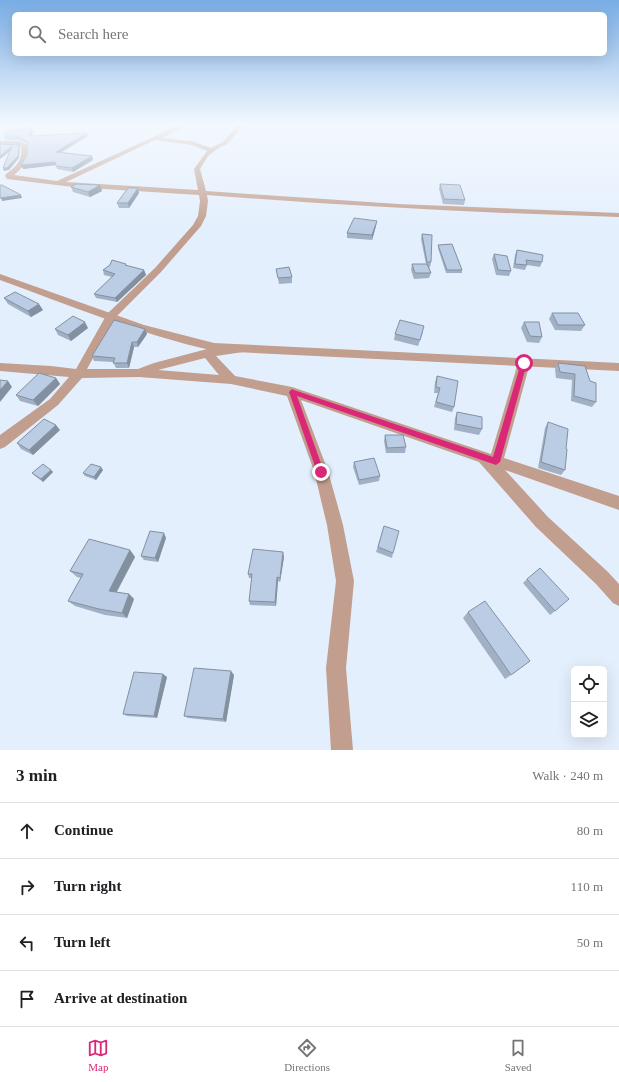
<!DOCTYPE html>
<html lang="en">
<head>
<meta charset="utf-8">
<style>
  body { margin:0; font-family:"Times New Roman",serif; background:#f2f2f2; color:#202124 }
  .controls { position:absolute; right:12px; bottom:12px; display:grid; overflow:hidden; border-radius:6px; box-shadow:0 4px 16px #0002 }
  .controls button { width:36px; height:36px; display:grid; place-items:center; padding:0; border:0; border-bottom:1px solid #e0e0e0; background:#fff; color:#202124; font:20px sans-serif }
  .stop { position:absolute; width:12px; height:12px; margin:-9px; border:3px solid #db2777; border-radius:50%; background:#fff }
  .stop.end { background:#db2777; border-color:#fff; box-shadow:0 1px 4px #0008 }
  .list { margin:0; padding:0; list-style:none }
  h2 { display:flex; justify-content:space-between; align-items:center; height:52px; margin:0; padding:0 16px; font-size:17px }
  h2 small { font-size:13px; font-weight:400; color:#757577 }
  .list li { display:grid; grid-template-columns:26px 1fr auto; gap:12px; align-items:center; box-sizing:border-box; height:56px; padding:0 16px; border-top:1px solid #e0e0e0 }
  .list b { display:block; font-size:15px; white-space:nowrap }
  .list em { font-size:13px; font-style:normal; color:#757577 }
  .icon { flex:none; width:22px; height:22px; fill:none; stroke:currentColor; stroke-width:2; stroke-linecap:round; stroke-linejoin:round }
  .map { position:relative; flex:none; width:619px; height:750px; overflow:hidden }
  .search { position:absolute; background:#fff; box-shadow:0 4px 16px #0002; left:12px; right:12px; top:12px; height:44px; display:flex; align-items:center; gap:10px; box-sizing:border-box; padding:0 14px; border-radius:6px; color:#757577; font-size:15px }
  .sheet { height:276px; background:#fff }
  nav { display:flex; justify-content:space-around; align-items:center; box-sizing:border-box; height:56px; border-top:1px solid #e0e0e0; background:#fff; font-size:11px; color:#757577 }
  nav a { display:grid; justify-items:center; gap:2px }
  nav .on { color:#db2777 }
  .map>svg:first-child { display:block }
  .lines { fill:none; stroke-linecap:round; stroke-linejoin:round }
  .minor { fill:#c19e8e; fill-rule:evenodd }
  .tertiary { fill:#c19e8e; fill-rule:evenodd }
  .wall { fill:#a1b0c4 }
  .shaded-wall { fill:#8390a0 }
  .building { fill:#bbcde4; stroke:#8390a0 }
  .route { fill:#db2777 }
</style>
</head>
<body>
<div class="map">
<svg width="619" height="750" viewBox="0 0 619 750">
  <rect width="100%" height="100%" fill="#e4effd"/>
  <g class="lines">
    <path class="minor" d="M182 124H191L161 138 192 141 211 148 223 142 238 124H245L227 144 220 147 208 156 200 169 206 191 398 204 619 213V217C481 213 344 206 207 195L208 201 206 216 201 226 161 272 115 318 87 369H138L154 363 207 349 239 345 243 346 245 349 243 352 216 356 235 376 292 387 491 454 518 363 520 360 524 359 528 360 530 363 504 458 619 496V510L505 470 548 517 608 572 619 584V606L613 603 596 584 536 527 479 462 301 400 328 471 343 525 354 581 346 668 353 750H331L326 668 336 581 327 525 314 471 287 396 231 384 139 377 82 378 58 405 5 447 0 449V435L50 399 69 377 0 371V363L51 366 76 369 107 314 155 268 193 225 198 216 200 201 199 195 73 187 7 179 5 176 6 174C17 166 23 160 21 146L0 145V141H19L27 145C30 159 25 166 14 175L57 181ZM155 140 192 145 207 151 194 169 198 190 66 182ZM205 358 219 375 158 370Z"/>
    <path class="tertiary" d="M0 274 144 325 214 343 619 363V371L214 351C140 334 71 306 0 280Z"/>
  </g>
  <g class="wall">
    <polygon points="31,128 33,131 32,136 88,136 61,152 92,156 93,160 73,172 57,169 56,165 23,169 27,155 27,144 19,140 5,140 4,136 22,130"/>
    <polygon points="440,184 465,200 464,205 443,204 439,189"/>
    <polygon points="100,185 102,191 90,197 73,192 71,187"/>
    <polygon points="138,188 139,193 129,208 119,208 117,203"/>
    <polygon points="376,226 372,240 347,238 347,233"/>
    <polygon points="422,234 431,262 430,267 429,267 431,273 429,278 414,279 411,270 412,264 426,264 421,239"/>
    <polygon points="438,245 462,270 462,273 446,273 438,248"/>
    <polygon points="517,250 542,262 540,267 527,265 525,270 513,268 515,255"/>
    <polygon points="494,254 511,271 509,276 496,275 492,259"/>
    <polygon points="126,264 127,266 144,270 146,275 117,302 96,298 94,294 112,277 104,275 103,270 110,265"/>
    <polygon points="276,269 292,277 292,283 279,284"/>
    <polygon points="4,298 43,310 31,317 8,304"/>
    <polygon points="552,313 585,325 581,331 555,330 549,319"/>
    <polygon points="524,322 542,337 539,343 527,342 521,328"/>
    <polygon points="88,328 71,341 58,335 55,329"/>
    <polygon points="145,329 147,334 138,347 134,347 129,368 116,368 113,362 94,361 92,356"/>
    <polygon points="423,332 418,346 394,340 395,334"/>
    <polygon points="558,363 590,381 596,402 592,407 571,401 572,380 556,378 555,369"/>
    <polygon points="437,376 454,407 452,412 434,407 438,393 434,393 435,382"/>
    <polygon points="56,378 60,384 38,406 20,401 16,395"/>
    <polygon points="457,412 482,429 479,435 454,430 455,418"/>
    <polygon points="548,422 565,470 561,475 538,468 545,428"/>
    <polygon points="60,430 33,455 21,449 17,443"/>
    <polygon points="385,435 406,447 405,453 386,453 384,441"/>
    <polygon points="354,462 380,476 379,481 359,485 353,467"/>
    <polygon points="51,470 53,472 43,482 35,476 32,473"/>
    <polygon points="103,470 96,480 85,476 83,473"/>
    <polygon points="384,526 393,553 392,558 376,552"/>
    <polygon points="166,538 158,562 144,560 141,556"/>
    <polygon points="130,550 135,557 117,592 129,594 134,599 127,618 105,615 75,606 68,601 81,578 77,577 70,571"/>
    <polygon points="284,557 280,582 278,581 276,606 250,605 249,601 252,578 249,578 248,574"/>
    <polygon points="527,579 555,611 550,615 523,583"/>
    <polygon points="468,612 511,675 505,679 463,618"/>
    <polygon points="234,675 226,722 188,718 184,716"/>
    <polygon points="167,677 157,718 127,716 123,714"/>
  </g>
  <g class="shaded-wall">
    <polygon points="31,128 33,131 31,140 30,136"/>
    <polygon points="87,133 88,136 57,155 56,152"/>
    <polygon points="19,145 20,147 19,158 9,170 4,171 3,168"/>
    <polygon points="12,146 13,149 0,159 0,156"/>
    <polygon points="92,156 93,160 73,172 72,168"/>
    <polygon points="55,162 56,165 23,169 21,165"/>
    <polygon points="100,185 102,191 90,197 88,192"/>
    <polygon points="138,188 139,193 129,208 128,203"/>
    <polygon points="21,195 22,198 2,201 1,198"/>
    <polygon points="377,221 376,226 372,240 372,235"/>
    <polygon points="144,270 146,275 117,302 115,298"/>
    <polygon points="39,304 43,310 31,317 28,311"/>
    <polygon points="85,322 88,328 71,341 68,335"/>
    <polygon points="145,329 147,334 138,347 137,342"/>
    <polygon points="132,342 134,347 129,368 127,363"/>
    <polygon points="56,378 60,384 38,406 33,400"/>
    <polygon points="8,381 12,387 0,402 0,390"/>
    <polygon points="56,425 60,430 33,455 29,450"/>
    <polygon points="101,467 103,470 96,480 94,477"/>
    <polygon points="51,470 53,472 43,482 41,479"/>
    <polygon points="164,533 166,538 158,562 155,558"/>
    <polygon points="130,550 135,557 114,596 109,591"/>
    <polygon points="283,552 284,557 280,582 280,578"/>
    <polygon points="277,577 278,581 276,606 275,602"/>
    <polygon points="129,594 134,599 127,618 122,613"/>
    <polygon points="231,671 234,675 226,722 223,719"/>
    <polygon points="163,674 167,677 157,718 154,716"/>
  </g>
  <g class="building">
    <polygon points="31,128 30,136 87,133 56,152 92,156 72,168 56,166 55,162 21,165 27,155 27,142 18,136 4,136 7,130 22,130"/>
    <polygon points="0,144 19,145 18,156 7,168 3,168 12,146 0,156"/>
    <polygon points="76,184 100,185 88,192 71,187"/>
    <polygon points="440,184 460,185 465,200 444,199"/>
    <polygon points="0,185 2,185 21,195 0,198"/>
    <polygon points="128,188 138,188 128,203 117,203"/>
    <polygon points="354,218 377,221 372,235 347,233"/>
    <polygon points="422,234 432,235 431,262 427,262"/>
    <polygon points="452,244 462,270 447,270 438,245"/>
    <polygon points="517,250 543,255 542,262 526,260 527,265 515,264"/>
    <polygon points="494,254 507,256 511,271 498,270"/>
    <polygon points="112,260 126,264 125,265 144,270 115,298 94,294 115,274 103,270 110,265"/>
    <polygon points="412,264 427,264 431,273 415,273"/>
    <polygon points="289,267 292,277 278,278 276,269"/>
    <polygon points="15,292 39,304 28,311 4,298"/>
    <polygon points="552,313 578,313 585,325 558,325"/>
    <polygon points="73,316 85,322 68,335 55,329"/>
    <polygon points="114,320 145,329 137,342 132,342 127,363 113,363 115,358 92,356"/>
    <polygon points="400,320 424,326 420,340 395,334"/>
    <polygon points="524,322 539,322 542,337 530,336"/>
    <polygon points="558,363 585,366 590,381 596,383 596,402 574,396 575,374 560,372"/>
    <polygon points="39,373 56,378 33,400 16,395"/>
    <polygon points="437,376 458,381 454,407 436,402 440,388 436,387"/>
    <polygon points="0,380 8,381 0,390"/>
    <polygon points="457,412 482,417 482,429 456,424"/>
    <polygon points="44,419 56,425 29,450 17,443"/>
    <polygon points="548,422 568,429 566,449 567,449 565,470 541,462"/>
    <polygon points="385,435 403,435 406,447 387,448"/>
    <polygon points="374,458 380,476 359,480 354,462"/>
    <polygon points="43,464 51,470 41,479 32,473"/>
    <polygon points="91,464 101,467 94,477 83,473"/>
    <polygon points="384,526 399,531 393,553 378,547"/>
    <polygon points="150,531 164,533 155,558 141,556"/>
    <polygon points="89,539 130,550 109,591 129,594 122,613 99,609 68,601 83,574 70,571"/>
    <polygon points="253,549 283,552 280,578 277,577 275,602 249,601 252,574 248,574"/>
    <polygon points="540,568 569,599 555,611 527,579"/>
    <polygon points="485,601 530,661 511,675 468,612"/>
    <polygon points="194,668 231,671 223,719 184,716"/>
    <polygon points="134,672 163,674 154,716 123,714"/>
  </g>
  <linearGradient id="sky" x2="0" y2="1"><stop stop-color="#79ade5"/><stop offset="0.54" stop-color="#f3f8fe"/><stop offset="1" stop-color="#f3f8fe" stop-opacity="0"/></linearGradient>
  <rect width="619" height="230" fill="url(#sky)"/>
  <polygon class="route" points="524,361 527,363 500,462 496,465 297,396 324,472 321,475 317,472 289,392 292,389 294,390 493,457 521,363"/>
</svg>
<div class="controls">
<button><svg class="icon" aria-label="locate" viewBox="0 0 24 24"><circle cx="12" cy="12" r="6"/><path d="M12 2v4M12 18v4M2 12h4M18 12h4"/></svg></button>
<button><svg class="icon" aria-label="layers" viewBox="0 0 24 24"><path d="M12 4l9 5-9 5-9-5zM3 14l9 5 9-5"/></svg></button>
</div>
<div class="stop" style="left:524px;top:363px"></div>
<div class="stop end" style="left:321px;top:472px"></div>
<div class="search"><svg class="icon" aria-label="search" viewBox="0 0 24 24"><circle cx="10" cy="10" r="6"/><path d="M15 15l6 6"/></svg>Search here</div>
</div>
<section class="sheet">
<h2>3 min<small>Walk · 240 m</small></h2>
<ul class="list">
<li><svg class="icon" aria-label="ahead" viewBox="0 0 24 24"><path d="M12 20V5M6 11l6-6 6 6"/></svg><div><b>Continue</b></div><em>80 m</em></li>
<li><svg class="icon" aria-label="right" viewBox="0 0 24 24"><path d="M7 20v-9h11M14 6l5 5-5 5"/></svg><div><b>Turn right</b></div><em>110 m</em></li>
<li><svg class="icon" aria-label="left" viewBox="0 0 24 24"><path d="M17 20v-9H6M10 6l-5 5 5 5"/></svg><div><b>Turn left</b></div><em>50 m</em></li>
<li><svg class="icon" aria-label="arrive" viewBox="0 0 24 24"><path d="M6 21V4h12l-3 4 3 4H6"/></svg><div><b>Arrive at destination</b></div></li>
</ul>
</section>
<nav>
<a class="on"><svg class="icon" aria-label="map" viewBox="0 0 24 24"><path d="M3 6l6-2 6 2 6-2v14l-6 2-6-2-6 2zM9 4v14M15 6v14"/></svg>Map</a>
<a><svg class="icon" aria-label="directions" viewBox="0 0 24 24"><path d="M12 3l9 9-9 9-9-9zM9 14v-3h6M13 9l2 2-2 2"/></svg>Directions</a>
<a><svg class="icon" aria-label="saved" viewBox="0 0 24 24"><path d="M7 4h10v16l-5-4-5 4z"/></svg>Saved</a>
</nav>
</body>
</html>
